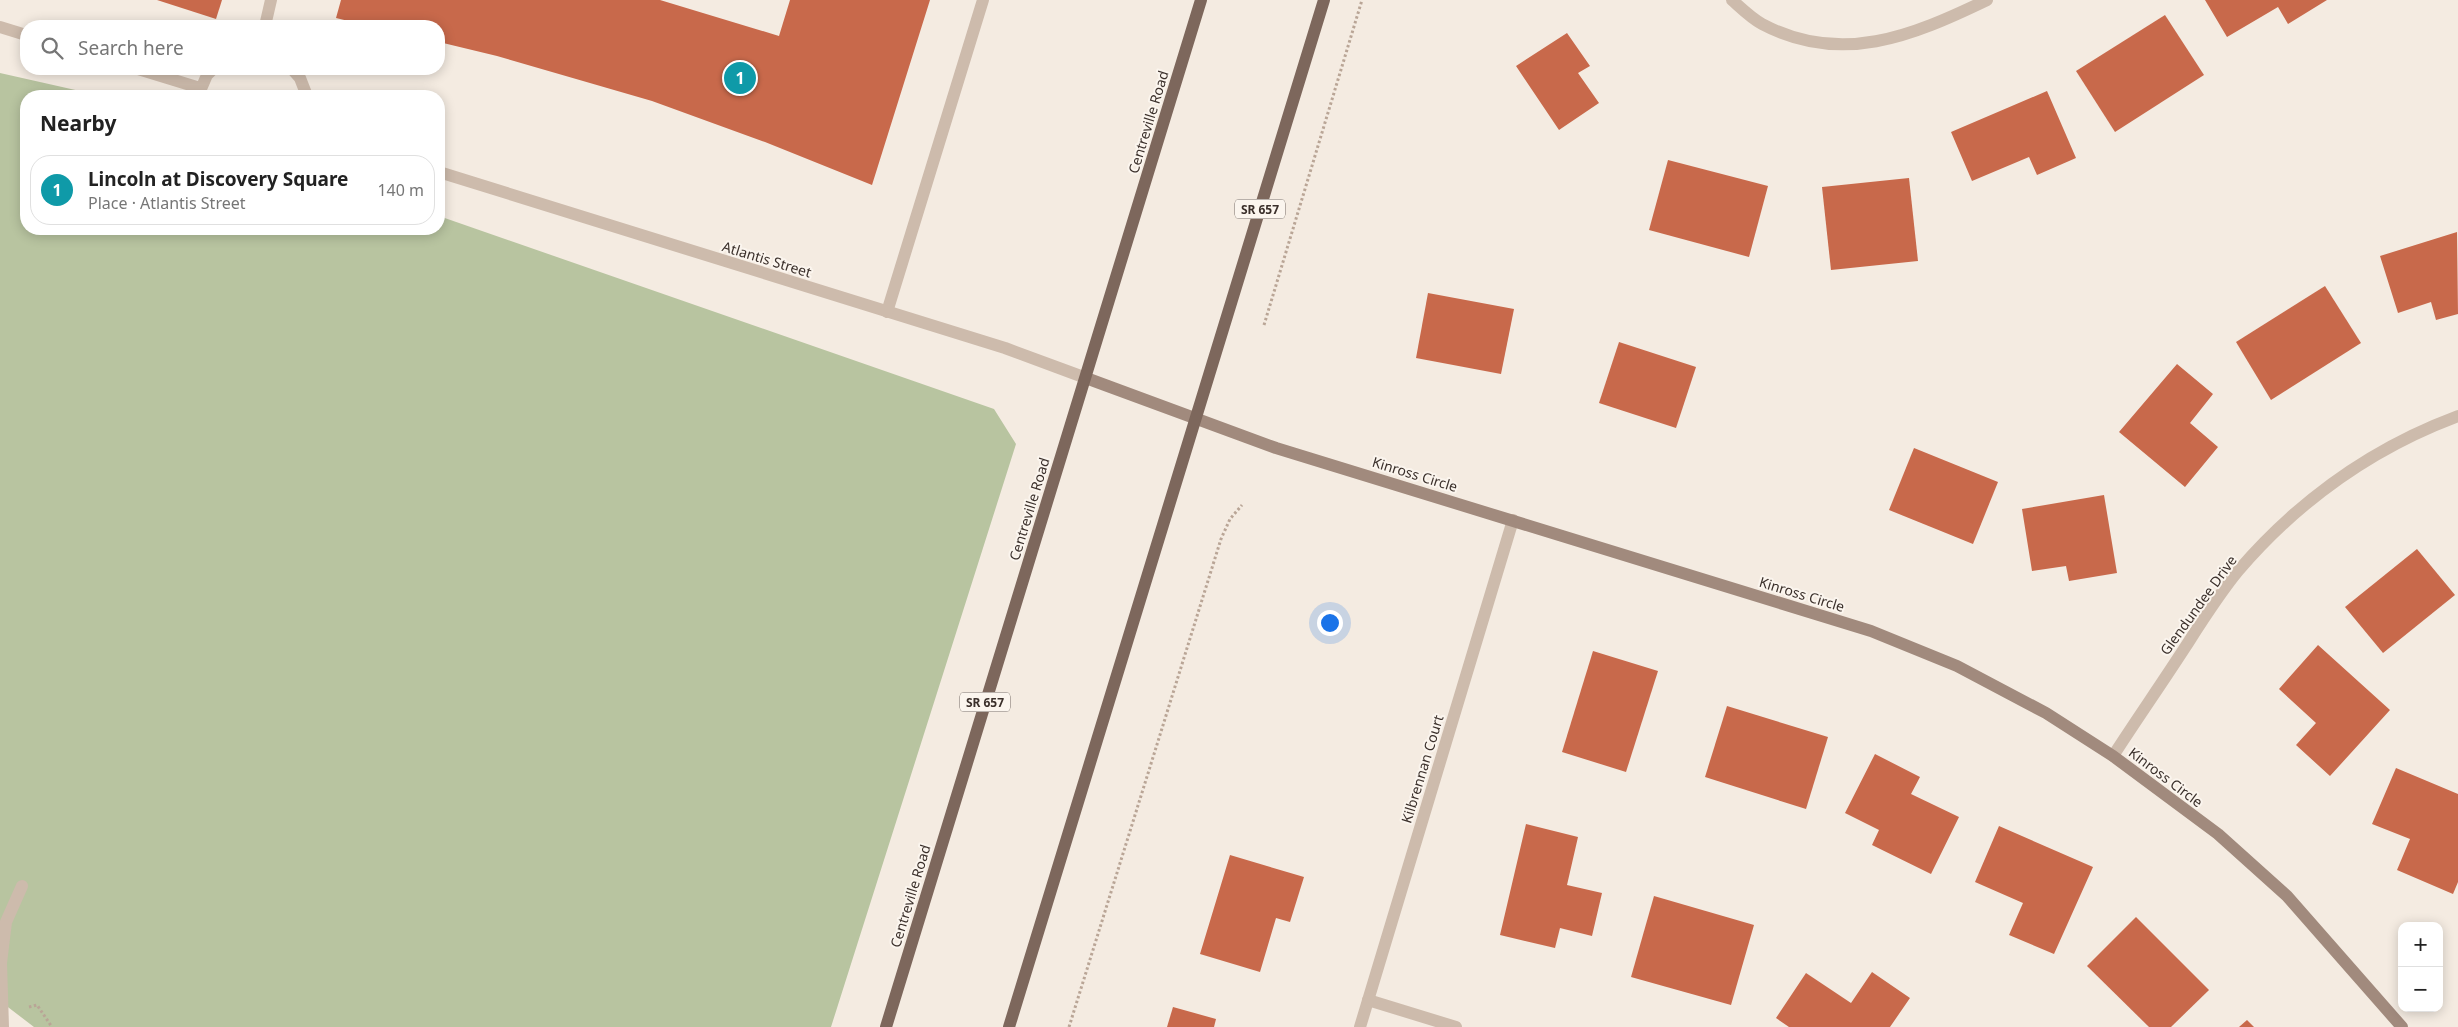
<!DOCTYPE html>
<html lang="en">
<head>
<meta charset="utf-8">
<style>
  body { margin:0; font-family:"Noto Sans",sans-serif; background:#f6f6f6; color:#222 }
  .controls { position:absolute; right:15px; bottom:15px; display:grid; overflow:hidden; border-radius:10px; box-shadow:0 2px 12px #0003 }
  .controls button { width:45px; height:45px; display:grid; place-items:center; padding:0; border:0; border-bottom:1px solid #e0e0e0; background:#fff; color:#222; font:25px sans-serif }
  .you { position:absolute; left:1329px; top:622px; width:18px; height:18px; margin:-12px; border:4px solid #fff; border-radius:50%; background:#1a73e8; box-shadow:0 0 0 8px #1a73e833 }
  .badge { display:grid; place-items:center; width:32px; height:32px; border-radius:50%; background:#1f5a5e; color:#fff; font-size:16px; font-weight:700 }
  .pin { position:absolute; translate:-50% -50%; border:2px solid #fff; box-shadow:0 1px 5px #0006 }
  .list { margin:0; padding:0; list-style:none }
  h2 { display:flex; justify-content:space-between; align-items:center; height:65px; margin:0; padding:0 20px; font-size:21px }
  h2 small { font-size:16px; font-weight:400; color:#767676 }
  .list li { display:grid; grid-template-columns:32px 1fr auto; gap:15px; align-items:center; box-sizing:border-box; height:70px; margin:0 10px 10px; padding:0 10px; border:1px solid #e0e0e0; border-radius:20px }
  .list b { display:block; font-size:19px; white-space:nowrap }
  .list p { margin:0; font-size:16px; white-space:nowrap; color:#767676 }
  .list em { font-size:16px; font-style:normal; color:#767676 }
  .icon { flex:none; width:28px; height:28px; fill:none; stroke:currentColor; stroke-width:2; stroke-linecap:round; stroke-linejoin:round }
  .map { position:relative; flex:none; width:2458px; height:1027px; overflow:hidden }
  .search { position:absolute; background:#fff; box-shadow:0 2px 12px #0003; left:20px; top:20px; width:425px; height:55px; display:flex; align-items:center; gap:12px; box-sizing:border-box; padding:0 18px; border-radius:20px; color:#767676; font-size:19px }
  .panel { position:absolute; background:#fff; box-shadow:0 2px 12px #0003; left:20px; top:90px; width:425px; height:145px; border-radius:20px }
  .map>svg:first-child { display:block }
  .green { fill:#b8c4a0 }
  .building { fill:#c8694b }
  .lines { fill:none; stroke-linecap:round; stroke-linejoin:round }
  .path { stroke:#b9a596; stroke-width:3; stroke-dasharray:2.5 2.5; stroke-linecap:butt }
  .lane { stroke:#cdbbac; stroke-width:12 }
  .street { stroke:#cdbbac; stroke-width:12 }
  .secondary { stroke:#a18a7d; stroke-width:12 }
  .primary { stroke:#7d675c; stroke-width:12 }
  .labels { text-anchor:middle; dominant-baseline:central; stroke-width:4; stroke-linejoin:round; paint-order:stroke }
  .shield { fill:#fbf5ee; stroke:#756b66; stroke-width:1 }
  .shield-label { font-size:12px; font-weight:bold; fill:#3b302b }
  .street-label { font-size:14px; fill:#3b302b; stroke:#fbf5ee }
</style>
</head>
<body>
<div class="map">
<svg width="2458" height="1027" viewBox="0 0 2458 1027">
  <rect width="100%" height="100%" fill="#f4ebe1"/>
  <polygon class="green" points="0,73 102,96 26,96 26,229 439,229 439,216 994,409 1016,444 831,1027 34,1027 0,1001"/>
  <g class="building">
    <polygon points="157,0 222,0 216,19"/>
    <polygon points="341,0 660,0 779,36 790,0 930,0 872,185 765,142 652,101 497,56 439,42 439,26 369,26 336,18"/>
    <polygon points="2205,0 2327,0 2288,24 2278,7 2227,37"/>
    <polygon points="2165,15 2204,75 2115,132 2076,71"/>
    <polygon points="1567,33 1590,66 1578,73 1599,103 1559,130 1516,66"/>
    <polygon points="2047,91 2076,158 2037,175 2029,157 1972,181 1951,132"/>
    <polygon points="1668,160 1768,186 1749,257 1649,230"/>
    <polygon points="1909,178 1918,261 1831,270 1822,187"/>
    <polygon points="2457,232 2458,314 2436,320 2431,302 2398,313 2380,256"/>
    <polygon points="2325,286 2361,343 2271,400 2236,342"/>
    <polygon points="1428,293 1514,309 1501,374 1416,358"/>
    <polygon points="1619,342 1696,367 1676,428 1599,403"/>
    <polygon points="2177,364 2213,394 2190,423 2218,447 2185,487 2119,432"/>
    <polygon points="1914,448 1998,482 1973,544 1889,510"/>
    <polygon points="2104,495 2117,573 2069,581 2066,566 2032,571 2022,509"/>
    <polygon points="2417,549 2455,595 2383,653 2345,607"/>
    <polygon points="2318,645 2390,710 2330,776 2296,745 2316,723 2279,689"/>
    <polygon points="1593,651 1658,671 1626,772 1562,752"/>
    <polygon points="1727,706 1828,737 1806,809 1705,777"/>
    <polygon points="1875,754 1920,777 1911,794 1959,817 1931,874 1872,845 1879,830 1845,813"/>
    <polygon points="2396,768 2458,794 2458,882 2453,894 2397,870 2410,839 2372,824"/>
    <polygon points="1526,824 1578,837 1567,885 1602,893 1592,936 1560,928 1555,948 1500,935"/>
    <polygon points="1999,826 2093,867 2054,954 2009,935 2023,903 1975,882"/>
    <polygon points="1230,855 1304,877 1290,922 1276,918 1260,972 1200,954"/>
    <polygon points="1654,896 1754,925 1731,1005 1631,977"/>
    <polygon points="2136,917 2209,990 2171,1027 2149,1027 2087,966"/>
    <polygon points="1872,972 1910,998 1890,1027 1789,1027 1776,1018 1806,973 1851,1003"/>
    <polygon points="1173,1007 1216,1019 1214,1027 1167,1027"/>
    <polygon points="2247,1020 2254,1027 2239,1027"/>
  </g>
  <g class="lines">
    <g class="path">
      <polyline points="1264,325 1362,0"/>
      <polyline points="29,1007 37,1005 52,1027"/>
      <polyline points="1069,1027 1221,539 1230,519 1242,505"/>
    </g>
    <polyline class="lane" points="3,1027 1,963 6,922 22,886"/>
    <g class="street">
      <path d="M1732 0C1741 8 1751 18 1762 24 1841 66 1912 36 1987 0"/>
      <polyline points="265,26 271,0"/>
      <polyline points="0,27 26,35"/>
      <polyline points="138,69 200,88"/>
      <polyline points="292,69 300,78 307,96"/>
      <polyline points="198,96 207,75 213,69"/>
      <polyline points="439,172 1005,348 1086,378"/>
      <polyline points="887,312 983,0"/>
      <path d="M2113 756C2137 719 2162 683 2186 646 2202 621 2219 594 2238 571 2298 501 2372 448 2458 416"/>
      <polyline points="1368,1000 1456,1027"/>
      <polyline points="1360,1027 1513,520"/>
    </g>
    <polyline class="secondary" points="1086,378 1276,448 1871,631 1957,666 2046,713 2113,756 2218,834 2287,896 2402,1027"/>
    <g class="primary">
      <polyline points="886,1027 1201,0"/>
      <polyline points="1009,1027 1324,0"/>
    </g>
  </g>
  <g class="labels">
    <g class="shield">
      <rect x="1235" y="199.5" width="50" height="19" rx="4"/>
      <rect x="960" y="692.5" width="50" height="19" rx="4"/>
    </g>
    <g class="shield-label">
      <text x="1260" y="209">SR 657</text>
      <text x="985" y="702">SR 657</text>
    </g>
    <g class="street-label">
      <text transform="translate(1148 122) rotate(-73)">Centreville Road</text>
      <text transform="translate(767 259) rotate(17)">Atlantis Street</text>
      <text transform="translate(1415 474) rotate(17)">Kinross Circle</text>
      <text transform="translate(1029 509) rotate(-73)">Centreville Road</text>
      <text transform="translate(1802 594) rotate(17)">Kinross Circle</text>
      <text transform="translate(2198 605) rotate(-54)">Glendundee Drive</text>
      <text transform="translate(1422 769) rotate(-73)">Kilbrennan Court</text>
      <text transform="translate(2166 777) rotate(37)">Kinross Circle</text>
      <text transform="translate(910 896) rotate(-73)">Centreville Road</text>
    </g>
  </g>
</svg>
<div class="controls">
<button>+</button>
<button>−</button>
</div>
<div class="you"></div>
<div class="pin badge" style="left:740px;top:78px;background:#0f9aa8">1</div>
<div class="search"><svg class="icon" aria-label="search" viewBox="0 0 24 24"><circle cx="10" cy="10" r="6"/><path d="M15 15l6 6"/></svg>Search here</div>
<section class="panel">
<h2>Nearby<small></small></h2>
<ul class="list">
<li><span class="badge" style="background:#0f9aa8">1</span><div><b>Lincoln at Discovery Square</b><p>Place · Atlantis Street</p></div><em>140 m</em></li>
</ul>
</section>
</div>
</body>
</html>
